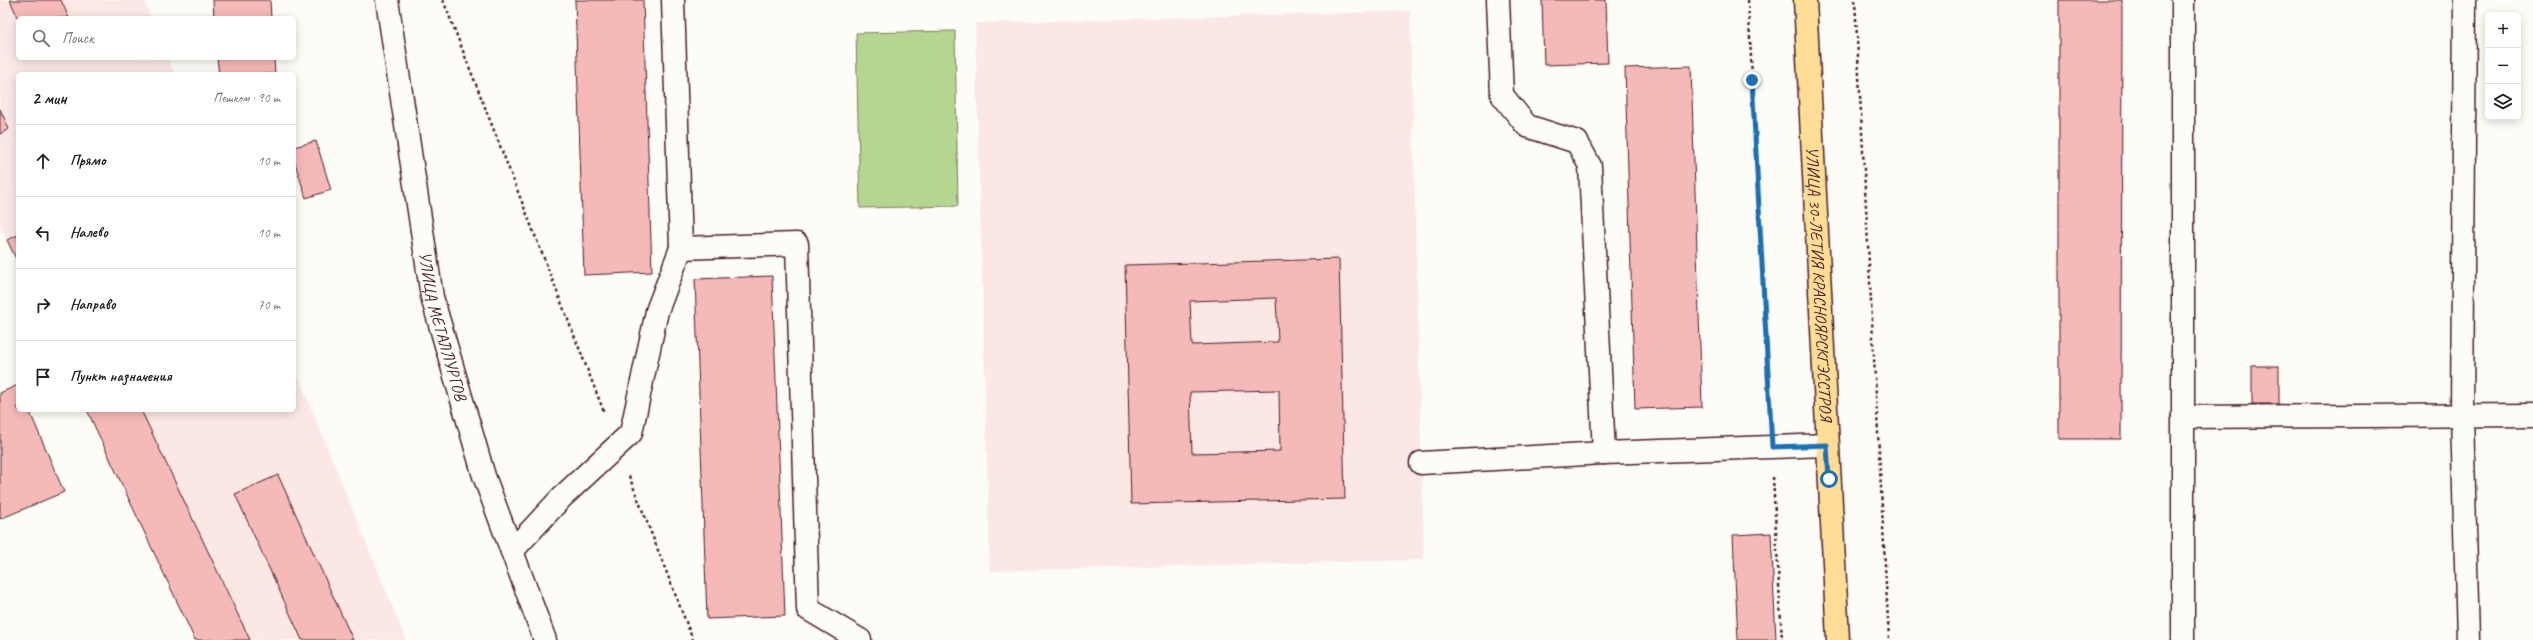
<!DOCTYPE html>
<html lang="ru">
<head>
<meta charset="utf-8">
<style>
  body { margin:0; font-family:Caveat,sans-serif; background:#f6f6f6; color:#202124 }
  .controls { position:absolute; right:12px; top:12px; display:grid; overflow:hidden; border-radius:6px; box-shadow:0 2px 10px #0003 }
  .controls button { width:36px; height:36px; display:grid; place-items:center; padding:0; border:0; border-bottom:1px solid #e0e0e0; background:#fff; color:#202124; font:20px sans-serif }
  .stop { position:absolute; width:12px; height:12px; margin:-9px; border:3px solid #1f6fb2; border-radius:50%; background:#fff }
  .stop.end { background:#1f6fb2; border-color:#fff; box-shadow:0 1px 4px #0008 }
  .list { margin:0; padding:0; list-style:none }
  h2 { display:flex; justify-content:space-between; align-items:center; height:52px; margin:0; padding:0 16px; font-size:17px }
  h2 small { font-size:13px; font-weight:400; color:#757577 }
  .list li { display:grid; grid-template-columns:26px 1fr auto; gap:12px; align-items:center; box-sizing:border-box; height:72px; padding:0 16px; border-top:1px solid #e0e0e0 }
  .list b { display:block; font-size:15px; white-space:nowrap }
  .list em { font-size:13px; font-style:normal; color:#757577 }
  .icon { flex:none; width:22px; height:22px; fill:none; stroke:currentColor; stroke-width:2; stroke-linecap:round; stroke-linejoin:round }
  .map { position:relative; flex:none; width:2533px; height:640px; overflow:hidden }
  .search { position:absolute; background:#fff; box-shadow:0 2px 10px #0003; left:16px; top:16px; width:280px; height:44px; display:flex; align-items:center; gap:10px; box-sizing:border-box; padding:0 14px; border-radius:6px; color:#757577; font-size:15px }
  .panel { position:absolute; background:#fff; box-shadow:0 2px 10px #0003; left:16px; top:72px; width:280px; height:340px; border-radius:6px }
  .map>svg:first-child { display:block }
  .built { fill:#fbe8e4 }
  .green { fill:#b5d690; stroke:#807a5e }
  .building { fill:#f5b9b7; stroke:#4a1f2b; fill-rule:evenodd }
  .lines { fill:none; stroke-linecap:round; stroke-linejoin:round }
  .minor-casing { stroke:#4a1f2b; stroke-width:25 }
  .major-casing { stroke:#4a1f2b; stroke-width:25 }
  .path { stroke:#4a1f2b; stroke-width:2.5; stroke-dasharray:3 3; stroke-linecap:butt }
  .minor { stroke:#fdfcf7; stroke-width:22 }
  .major { stroke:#ffdd96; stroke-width:22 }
  .route { stroke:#1f6fb2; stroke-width:5 }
  .labels { text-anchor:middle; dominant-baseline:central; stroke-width:3; stroke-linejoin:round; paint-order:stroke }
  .street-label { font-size:17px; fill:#4a1f2b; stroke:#fdfcf7 }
</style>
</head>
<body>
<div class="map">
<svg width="2533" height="640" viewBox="0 0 2533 640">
  <rect width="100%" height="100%" fill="#fdfcf7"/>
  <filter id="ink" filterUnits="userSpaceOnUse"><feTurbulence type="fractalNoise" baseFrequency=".025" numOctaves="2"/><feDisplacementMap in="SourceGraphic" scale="8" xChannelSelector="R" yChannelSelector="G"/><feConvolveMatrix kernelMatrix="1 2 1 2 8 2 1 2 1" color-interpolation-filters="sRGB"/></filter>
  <g filter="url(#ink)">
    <g class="built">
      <polygon points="0,0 144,0 151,18 18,18 18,58 168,58 174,74 18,74 18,264 0,225"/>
      <polygon points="1410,11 1424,560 990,571 975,23"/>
      <polygon points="294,366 406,640 195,640 87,410 294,410"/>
    </g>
    <polygon class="green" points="955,31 958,206 860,208 856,33"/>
    <g class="building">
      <polygon points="10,0 61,0 69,18 18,18"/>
      <polygon points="213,0 270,0 271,18 214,18"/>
      <polygon points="575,0 643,0 652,272 584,275"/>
      <polygon points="1542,0 1606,0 1608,63 1544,65"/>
      <polygon points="2059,0 2122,0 2121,439 2059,439"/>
      <polygon points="217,58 274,58 275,74 219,74"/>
      <polygon points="1691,66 1702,407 1635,409 1625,68"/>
      <polygon points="0,109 9,129 0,134"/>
      <polygon points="316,141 331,190 306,198 294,160 294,147"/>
      <polygon points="18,235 18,263 7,240"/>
      <path d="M1339 259 1345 499 1131 504 1125 265ZM1276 298 1278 342 1192 345 1190 301ZM1279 390 1280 451 1192 453 1190 392Z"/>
      <polygon points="772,276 785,616 707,619 695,279"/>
      <rect x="2252" y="366" width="27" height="38"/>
      <polygon points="18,385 18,410 29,410 64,492 0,519 0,393"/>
      <polygon points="87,410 141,410 250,640 195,640"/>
      <polygon points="278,475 353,640 302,640 235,494"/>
      <polygon points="1771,533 1776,640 1738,640 1733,535"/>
    </g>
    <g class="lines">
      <g class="minor-casing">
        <g id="minor">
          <path id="s1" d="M387 0 432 297 484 476 545 640"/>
          <polyline points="1498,0 1502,95 1527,126 1577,142 1590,166 1604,453 1827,445"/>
          <polyline points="2183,0 2183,640"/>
          <polyline points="2465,0 2462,415 2468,640"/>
          <polyline points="681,248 797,244 808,609 860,640"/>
          <polyline points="2183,417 2533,415"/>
          <polyline points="1421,463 1604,453"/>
          <polyline points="512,551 562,497 631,433 657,311 681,248 673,0"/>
        </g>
      </g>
      <g class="major-casing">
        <g id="major">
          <path id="s2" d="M1805 0 1838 640"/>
        </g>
      </g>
      <g class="path">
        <polyline points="443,0 604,412"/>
        <polyline points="1748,0 1770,418"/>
        <polyline points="1855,0 1889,640"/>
        <polyline points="629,476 693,640"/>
        <polyline points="1773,477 1782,640"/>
      </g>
      <use href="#minor" class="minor"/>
      <use href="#major" class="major"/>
    </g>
  </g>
  <g class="lines" filter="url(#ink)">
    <polyline class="route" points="1752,80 1772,447 1827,445 1829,479"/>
  </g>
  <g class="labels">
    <g class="street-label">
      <text stroke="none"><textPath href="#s2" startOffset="284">УЛИЦА 30-ЛЕТИЯ КРАСНОЯРСКГЭССТРОЯ</textPath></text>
      <text stroke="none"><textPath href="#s1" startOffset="331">УЛИЦА МЕТАЛЛУРГОВ</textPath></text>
    </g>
  </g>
</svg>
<div class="controls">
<button>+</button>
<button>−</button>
<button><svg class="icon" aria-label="layers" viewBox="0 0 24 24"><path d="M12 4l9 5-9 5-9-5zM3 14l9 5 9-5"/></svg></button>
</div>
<div class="stop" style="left:1829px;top:479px"></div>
<div class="stop end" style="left:1752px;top:80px"></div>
<div class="search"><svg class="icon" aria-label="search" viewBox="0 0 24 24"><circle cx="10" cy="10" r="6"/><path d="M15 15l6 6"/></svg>Поиск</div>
<section class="panel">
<h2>2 мин<small>Пешком · 90 m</small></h2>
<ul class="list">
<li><svg class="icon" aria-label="ahead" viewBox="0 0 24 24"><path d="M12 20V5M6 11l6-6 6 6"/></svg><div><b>Прямо</b></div><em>10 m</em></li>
<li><svg class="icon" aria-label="left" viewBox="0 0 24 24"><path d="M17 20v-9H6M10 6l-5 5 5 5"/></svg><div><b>Налево</b></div><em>10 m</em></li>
<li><svg class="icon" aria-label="right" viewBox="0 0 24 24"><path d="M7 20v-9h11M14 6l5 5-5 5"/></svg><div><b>Направо</b></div><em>70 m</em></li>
<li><svg class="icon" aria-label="arrive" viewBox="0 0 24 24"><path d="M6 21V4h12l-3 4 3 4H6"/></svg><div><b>Пункт назначения</b></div></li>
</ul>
</section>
</div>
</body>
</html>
